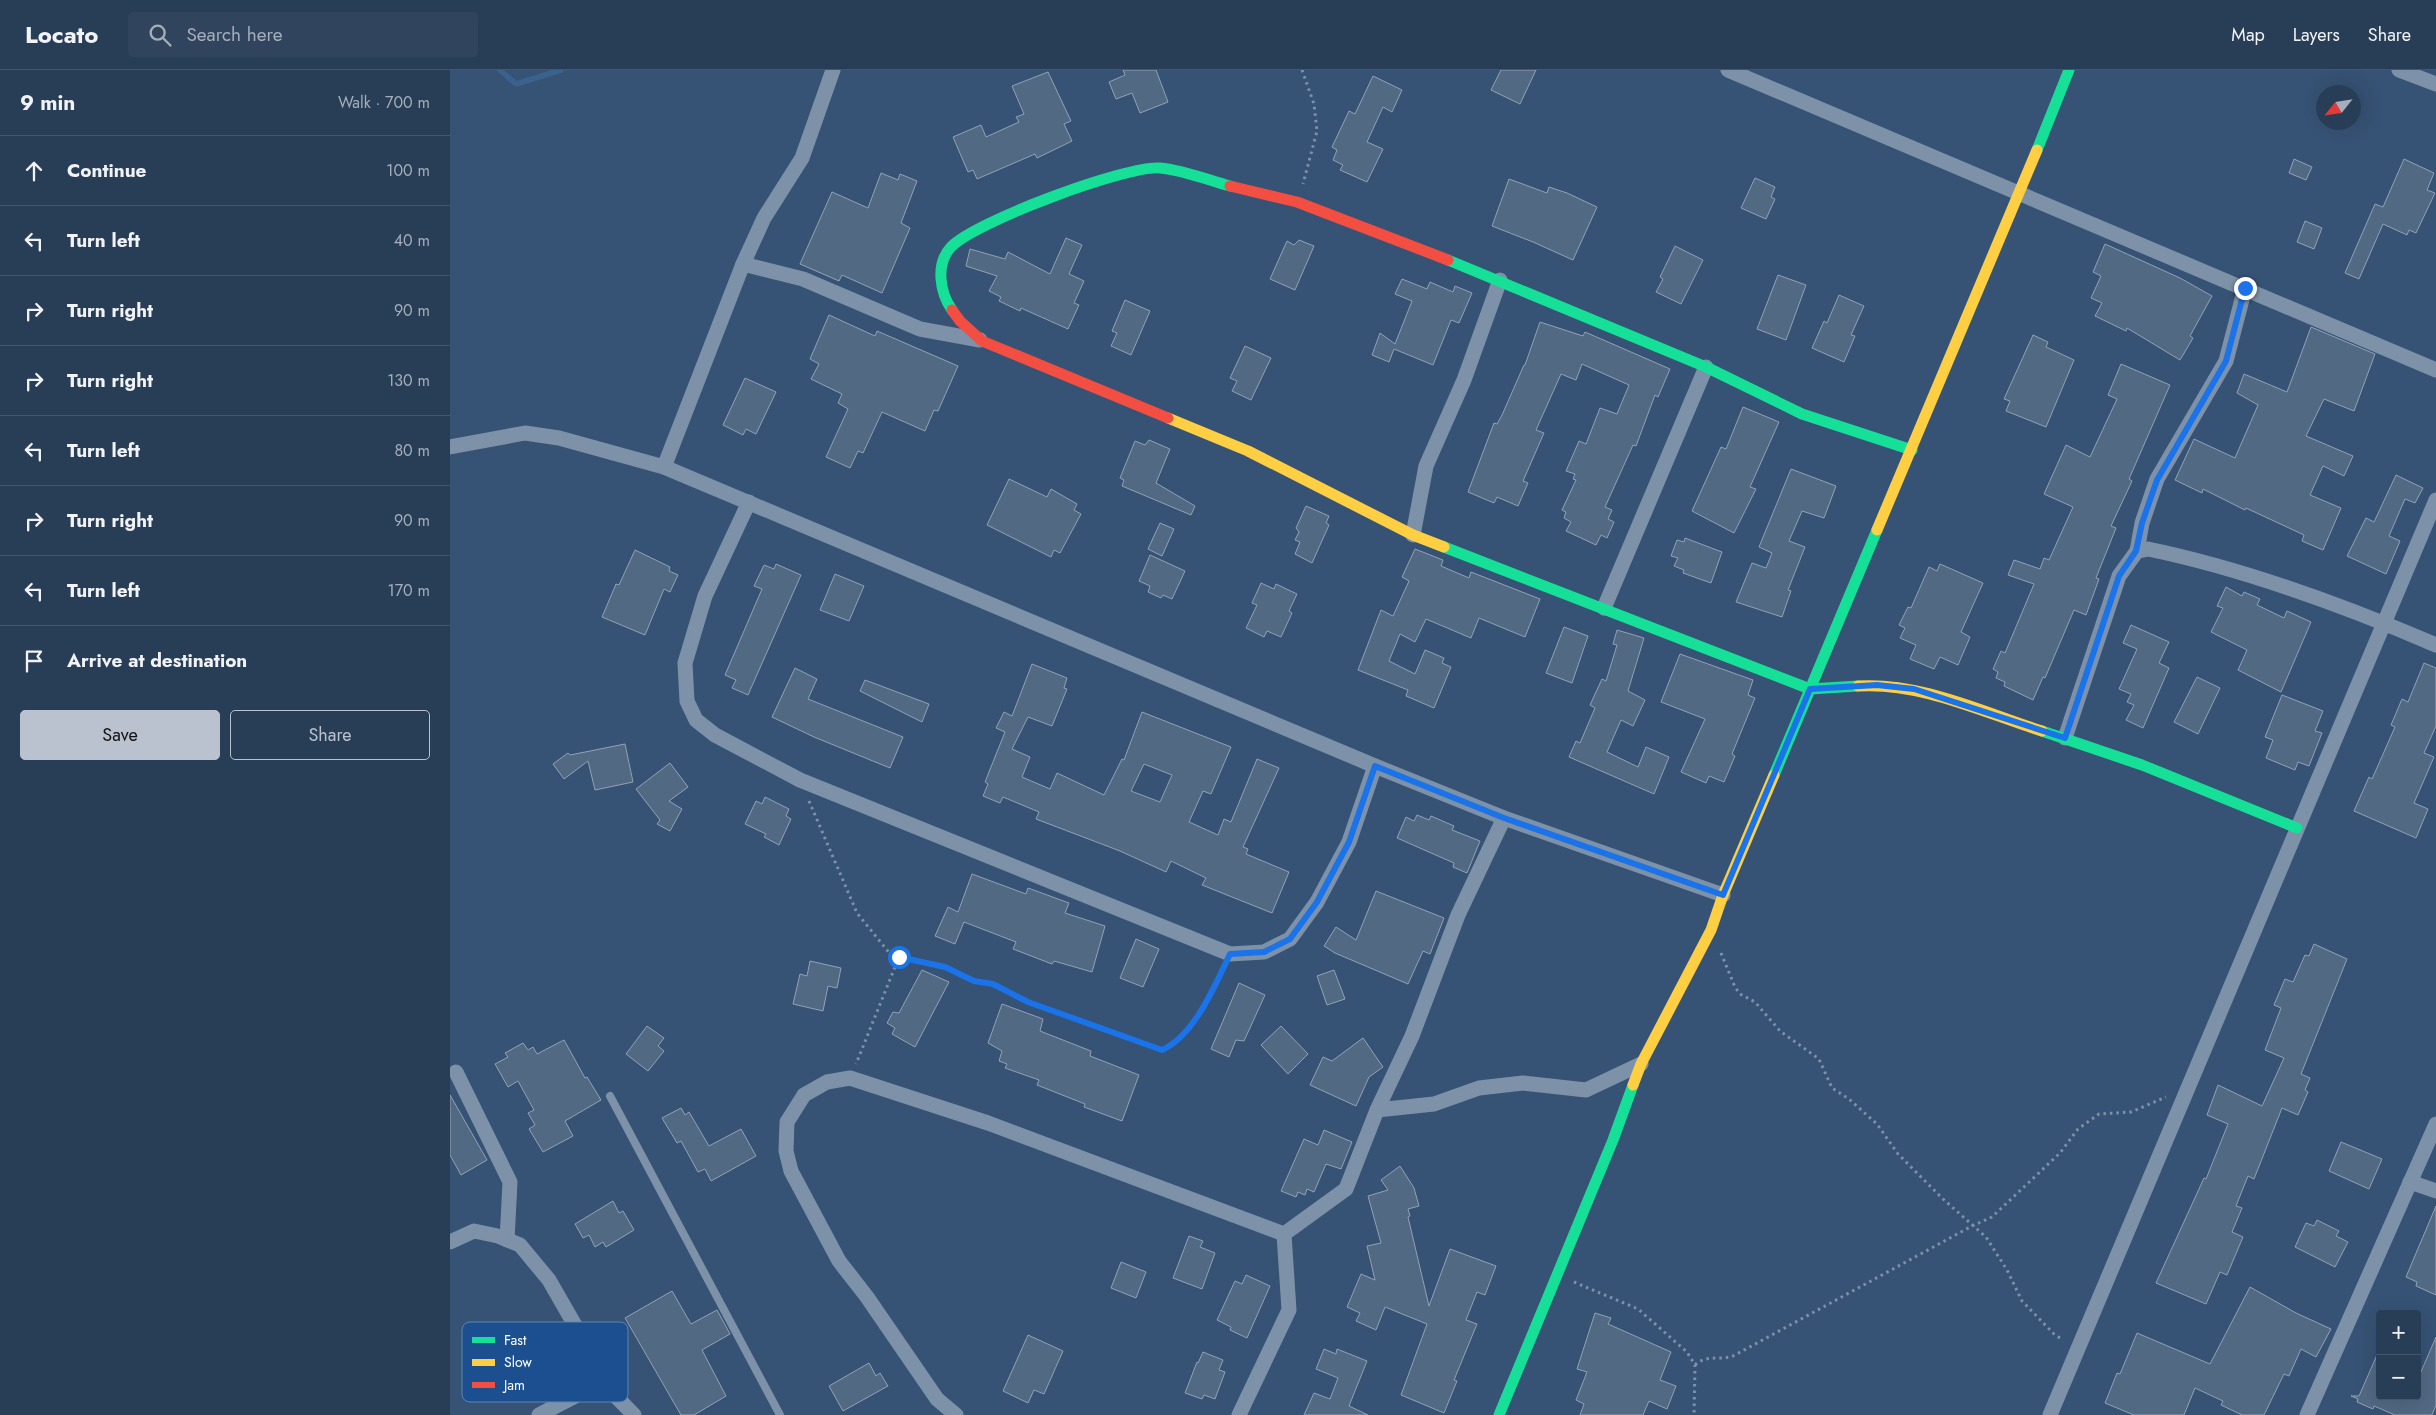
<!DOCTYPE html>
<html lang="en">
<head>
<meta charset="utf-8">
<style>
  body { margin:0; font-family:Jost,sans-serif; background:#30455d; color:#f1f3f6 }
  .controls { position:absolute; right:15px; bottom:15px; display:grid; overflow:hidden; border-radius:5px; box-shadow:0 5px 20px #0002 }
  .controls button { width:45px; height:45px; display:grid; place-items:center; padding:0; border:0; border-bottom:1px solid #44576d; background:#283e57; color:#f1f3f6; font:25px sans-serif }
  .compass { position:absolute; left:1866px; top:15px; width:45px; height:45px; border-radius:50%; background:#283e57; box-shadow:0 5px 20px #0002; rotate:240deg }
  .stop { position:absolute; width:15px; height:15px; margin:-11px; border:4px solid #1a73e8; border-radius:50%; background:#fff }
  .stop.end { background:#1a73e8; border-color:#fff; box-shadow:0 1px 5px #0008 }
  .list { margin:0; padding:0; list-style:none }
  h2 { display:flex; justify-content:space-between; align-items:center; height:65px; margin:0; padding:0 20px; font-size:21px }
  h2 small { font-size:16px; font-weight:400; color:#a5aeba }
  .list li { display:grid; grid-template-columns:32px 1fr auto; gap:15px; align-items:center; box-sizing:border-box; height:70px; padding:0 20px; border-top:1px solid #44576d }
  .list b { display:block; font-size:19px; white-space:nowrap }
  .list em { font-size:16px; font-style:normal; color:#a5aeba }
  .actions { display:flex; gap:10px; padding:15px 20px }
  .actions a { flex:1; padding:11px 0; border:1px solid #b9c2ce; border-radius:5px; text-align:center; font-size:18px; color:#b9c2ce }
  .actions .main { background:#b9c2ce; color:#111 }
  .icon { flex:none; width:28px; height:28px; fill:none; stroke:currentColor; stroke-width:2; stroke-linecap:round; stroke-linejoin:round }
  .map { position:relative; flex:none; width:1986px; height:1345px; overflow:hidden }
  header { display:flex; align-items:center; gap:30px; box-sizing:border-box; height:70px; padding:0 25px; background:#283e57; border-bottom:1px solid #44576d }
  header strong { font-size:24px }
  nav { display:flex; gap:28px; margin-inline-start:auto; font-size:18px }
  .search { width:350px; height:45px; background:#30455d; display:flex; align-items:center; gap:12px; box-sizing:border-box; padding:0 18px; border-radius:5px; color:#a5aeba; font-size:19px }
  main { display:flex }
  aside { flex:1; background:#283e57 }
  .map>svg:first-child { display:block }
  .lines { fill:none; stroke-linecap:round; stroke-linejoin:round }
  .stream { stroke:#3b618d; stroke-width:5.5 }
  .building { fill:#526984; stroke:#92a2b6; fill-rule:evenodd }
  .path { stroke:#7d92a8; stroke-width:3; stroke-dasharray:2.5 4; stroke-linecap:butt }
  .lane { stroke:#7d92a8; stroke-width:8 }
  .street { stroke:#7d92a8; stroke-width:15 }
  .fast { stroke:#16e098; stroke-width:11 }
  .slow { stroke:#ffcf43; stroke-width:11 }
  .jam { stroke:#f24e42; stroke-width:11 }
  .route { stroke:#1a73e8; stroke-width:6 }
  .key { fill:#1b4f8f; stroke:#5f84b1; stroke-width:1 }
  .key-label { font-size:14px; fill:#fff }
</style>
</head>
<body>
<header>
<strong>Locato</strong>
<div class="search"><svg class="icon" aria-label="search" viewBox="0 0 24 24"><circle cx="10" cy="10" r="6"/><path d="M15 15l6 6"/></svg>Search here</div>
<nav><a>Map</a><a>Layers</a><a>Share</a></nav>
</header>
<main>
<aside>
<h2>9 min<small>Walk · 700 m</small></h2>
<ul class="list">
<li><svg class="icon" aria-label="ahead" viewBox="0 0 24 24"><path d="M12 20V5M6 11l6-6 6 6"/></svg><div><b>Continue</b></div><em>100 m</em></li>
<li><svg class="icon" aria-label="left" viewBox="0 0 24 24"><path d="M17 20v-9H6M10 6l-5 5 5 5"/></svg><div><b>Turn left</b></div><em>40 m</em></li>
<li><svg class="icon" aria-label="right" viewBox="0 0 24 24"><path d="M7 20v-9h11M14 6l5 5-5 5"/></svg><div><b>Turn right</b></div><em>90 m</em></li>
<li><svg class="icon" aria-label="right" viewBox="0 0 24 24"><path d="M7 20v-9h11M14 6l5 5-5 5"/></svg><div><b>Turn right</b></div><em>130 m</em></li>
<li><svg class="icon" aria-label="left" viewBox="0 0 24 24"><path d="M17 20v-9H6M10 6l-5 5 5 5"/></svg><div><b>Turn left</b></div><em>80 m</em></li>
<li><svg class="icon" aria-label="right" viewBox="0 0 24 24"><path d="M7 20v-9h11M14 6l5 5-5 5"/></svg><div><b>Turn right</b></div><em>90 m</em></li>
<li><svg class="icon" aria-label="left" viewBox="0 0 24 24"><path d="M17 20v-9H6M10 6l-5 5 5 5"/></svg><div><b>Turn left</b></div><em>170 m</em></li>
<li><svg class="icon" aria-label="arrive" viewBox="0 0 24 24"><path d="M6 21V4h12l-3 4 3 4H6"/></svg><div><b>Arrive at destination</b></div></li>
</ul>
<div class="actions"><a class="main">Save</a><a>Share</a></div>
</aside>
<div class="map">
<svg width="1986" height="1345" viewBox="0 0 1986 1345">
  <rect width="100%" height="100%" fill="#365274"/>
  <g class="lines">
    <polyline class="stream" points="50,0 66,14 111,0"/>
  </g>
  <g class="building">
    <polygon points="673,0 706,0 718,32 690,43 682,23 666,29 659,12 675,5"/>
    <polygon points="1051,0 1086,0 1070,34 1041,20"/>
    <polygon points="598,2 621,51 614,54 622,71 587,88 585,84 527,109 523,100 518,102 503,67 531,55 536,67 569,52 566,47 574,44 562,16"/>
    <polygon points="923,6 952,20 942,42 933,37 917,72 933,79 917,112 890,100 893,95 883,90 887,80 882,77 899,41 905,44"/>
    <polygon points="1844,89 1862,97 1856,110 1839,103"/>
    <polygon points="1954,89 1984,103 1977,120 1985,123 1966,163 1959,160 1957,165 1933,154 1909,209 1895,203 1925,134 1933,137"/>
    <polygon points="431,103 448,110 450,104 467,111 451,153 460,158 432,223 392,205 389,211 350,194 382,122 418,138"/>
    <polygon points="1305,108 1325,117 1321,127 1325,129 1316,149 1291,138"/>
    <polygon points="1059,109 1097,123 1099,117 1117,123 1147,137 1123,190 1083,172 1042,156"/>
    <polygon points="1855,151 1872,158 1864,179 1847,172"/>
    <polygon points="616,168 632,175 619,204 634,211 624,233 629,235 618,259 571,238 570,241 549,231 551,227 539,221 547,206 516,196 520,179 555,189 558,182 600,204"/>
    <polygon points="849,170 864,176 845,220 820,209 837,171 844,175"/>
    <polygon points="1655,174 1730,208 1762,226 1740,266 1743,268 1730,290 1677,258 1676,261 1645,246 1652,233 1641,228 1651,206 1643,202"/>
    <polygon points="1225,176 1253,190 1231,234 1206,222 1213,209 1210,207"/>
    <polygon points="1328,205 1356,215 1336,270 1307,259"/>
    <polygon points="952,209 977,219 980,212 1003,222 1005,216 1022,223 1009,253 1001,250 983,295 944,279 939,292 922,285 930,263 945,274 962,231 945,224"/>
    <polygon points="1389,225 1414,236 1401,265 1405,266 1394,292 1362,278 1374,251 1377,253"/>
    <polygon points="675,230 700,241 681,285 661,276 667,263 662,261"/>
    <polygon points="379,245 425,266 427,261 508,296 488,341 484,340 475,361 432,342 413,383 408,381 400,398 376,387 398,339 388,333 392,324 361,309 369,294 360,289"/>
    <polygon points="1090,252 1133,266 1135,262 1220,299 1208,327 1205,325 1186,376 1183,375 1155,437 1162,440 1158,449 1164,452 1157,468 1151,465 1146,475 1116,461 1121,452 1114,448 1116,442 1112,440 1126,410 1123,409 1125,404 1116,401 1129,371 1136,374 1150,338 1167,344 1179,315 1132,294 1126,310 1111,304 1086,360 1094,363 1073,411 1078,413 1068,436 1047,427 1044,433 1018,422 1044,353 1047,354 1052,345 1074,295 1075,295"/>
    <polygon points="1861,257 1925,284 1904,341 1874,329 1856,366 1903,386 1894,406 1873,396 1860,425 1891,438 1873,480 1852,471 1854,465 1796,438 1795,440 1753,419 1752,423 1725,410 1744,369 1785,388 1808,335 1787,323 1794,304 1837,322"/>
    <polygon points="1583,265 1598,272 1596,277 1624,290 1596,357 1556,341 1560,331 1554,329"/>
    <polygon points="795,276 821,288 801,330 782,321 787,311 780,308"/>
    <polygon points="1671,294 1720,315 1679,409 1682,411 1661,456 1666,458 1646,508 1649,509 1636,545 1624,540 1595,608 1593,607 1583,630 1554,616 1555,612 1546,608 1548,602 1543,599 1551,581 1555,583 1584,514 1558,505 1564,490 1590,499 1594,488 1599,490 1623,437 1594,424 1616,375 1640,387 1667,329 1658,325"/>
    <polygon points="295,308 326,322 306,364 296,359 293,365 273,355"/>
    <polygon points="1293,337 1329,352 1300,417 1306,419 1284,463 1242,441 1271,377 1276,379"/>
    <polygon points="699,370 720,379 706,413 745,436 741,445 672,416 674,410 670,408 685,371 695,375"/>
    <polygon points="1341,399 1386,416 1374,448 1352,441 1339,471 1355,477 1338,520 1341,521 1332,547 1286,532 1302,493 1316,498 1322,483 1309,477"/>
    <polygon points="1946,405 1973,418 1965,433 1955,429 1939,466 1950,471 1936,504 1897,486 1916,448 1924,452"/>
    <polygon points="559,409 597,427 601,419 627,434 624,440 631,444 610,483 604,480 601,487 537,455"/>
    <polygon points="856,436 879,446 876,453 879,455 862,493 845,484 850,472 845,470 849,462 846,458"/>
    <polygon points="710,453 724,459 712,486 698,479"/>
    <polygon points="1235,468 1272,482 1261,513 1233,503 1234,500 1224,496 1228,488 1221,486 1227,470 1234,472"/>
    <polygon points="965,479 993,490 991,496 1019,508 1021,502 1090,529 1075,567 1029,548 1021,568 976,549 965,572 950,564 939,591 965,604 975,580 994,588 992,593 1001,597 984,638 956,626 958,620 908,600 931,540 943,546 959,511 952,507"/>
    <polygon points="185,480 220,497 219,501 228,505 220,522 214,519 195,565 152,547 166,514 169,515"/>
    <polygon points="700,485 735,501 722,529 713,525 711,528 698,522 700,516 689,511"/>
    <polygon points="326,494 351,505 298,625 282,618 286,610 275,605 312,519 304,516 314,495 324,499"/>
    <polygon points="1490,494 1533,513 1511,562 1520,567 1508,595 1490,587 1484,599 1460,589 1466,575 1450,568 1455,558 1449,555 1458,537 1461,538 1479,497 1487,501"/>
    <polygon points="385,504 414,516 399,551 370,540"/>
    <polygon points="811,513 824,519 826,514 847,524 839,541 842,543 831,567 817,561 814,567 796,558 807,535 802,533"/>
    <polygon points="1776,517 1792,526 1794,522 1810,529 1807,535 1834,548 1837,541 1861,552 1831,622 1788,600 1797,580 1761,562 1773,538 1767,536"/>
    <polygon points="1681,555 1719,572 1709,593 1719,598 1693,658 1676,650 1684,635 1677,632 1681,624 1669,619 1687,579 1673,573"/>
    <polygon points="1114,557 1138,566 1122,613 1096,603"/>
    <polygon points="1167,560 1194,568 1178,621 1195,630 1183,656 1171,650 1157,682 1188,697 1196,677 1219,687 1204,724 1119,687 1126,671 1130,673 1145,638 1140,635 1152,609 1156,611 1167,575 1163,574"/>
    <polygon points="1230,584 1303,610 1298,625 1305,628 1282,684 1285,686 1274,712 1259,706 1256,713 1231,702 1255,649 1211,632"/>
    <polygon points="1974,593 1986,598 1986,656 1974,683 1984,687 1964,733 1978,739 1966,768 1904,741 1919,707 1922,709 1945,657 1941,655 1952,629 1958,632"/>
    <path d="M582 594 617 608 614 618 617 619 602 656 578 647 562 679 580 687 572 707 600 719 607 703 654 725 672 689 674 690 692 642 781 677 761 724 753 721 739 752 768 765 774 749 781 752 807 689 829 698 793 777 798 779 796 784 839 802 822 843 752 815 756 808 721 791 716 802 670 781 586 749 589 742 553 727 550 733 533 726 538 714 535 712 555 662 546 658 554 642 562 646ZM694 694 722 705 710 732 681 721Z"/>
    <polygon points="345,598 367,609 358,629 453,667 440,698 364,667 322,647"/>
    <polygon points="1747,607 1770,618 1748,664 1724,652"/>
    <polygon points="415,610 479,634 472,652 410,621"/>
    <polygon points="1832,625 1873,641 1865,661 1872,663 1859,696 1848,692 1845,700 1816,688 1823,670 1815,667"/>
    <polygon points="175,674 183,712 145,720 138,691 114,709 103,694 118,683 120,685"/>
    <polygon points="220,693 238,717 219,731 232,739 220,761 207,754 210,750 186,719"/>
    <polygon points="315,727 339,739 336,746 341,749 329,775 314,767 316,764 295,754 306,731 312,734"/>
    <polygon points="967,745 979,750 981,746 1004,756 1002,760 1030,771 1017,803 1003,797 1004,793 947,768 956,747 964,751"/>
    <polygon points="522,804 576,824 578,818 619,833 615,843 655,856 642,902 604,891 602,894 563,879 566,872 514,852 505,874 485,866 498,837 508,842"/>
    <polygon points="926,821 994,848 980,884 973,881 958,914 885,883 874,876 886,857 906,870"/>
    <polygon points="686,869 709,879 693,917 670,908"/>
    <polygon points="1864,874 1897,889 1851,1004 1860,1008 1855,1020 1858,1022 1848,1045 1832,1038 1804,1109 1798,1106 1786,1136 1792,1138 1782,1162 1793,1167 1777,1205 1770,1202 1756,1234 1706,1213 1754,1108 1756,1109 1778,1054 1757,1045 1768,1015 1812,1036 1834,988 1815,980 1831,938 1824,935 1835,909 1843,912 1855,885 1859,886"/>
    <polygon points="360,891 391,898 387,918 378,916 373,941 343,934 350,904 357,906"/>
    <polygon points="472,900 499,912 465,977 442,964 445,958 437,953 443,942 449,943"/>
    <polygon points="884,900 895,929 877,935 867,906"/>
    <polygon points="789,913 815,925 794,971 786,970 779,987 761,979"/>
    <polygon points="552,934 593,949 590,961 641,981 640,986 689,1005 672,1051 634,1037 635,1034 587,1015 589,1010 555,998 557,994 549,991 552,981 538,973"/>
    <polygon points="197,956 214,968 208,976 214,981 198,1001 176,984"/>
    <polygon points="831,956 858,984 838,1004 811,975"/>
    <polygon points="913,968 933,997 919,1007 906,1036 860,1015 873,987 882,991"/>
    <polygon points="114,970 135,1008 137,1007 151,1030 115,1051 123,1066 93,1082 79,1059 85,1055 78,1043 84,1040 68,1011 58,1017 45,994 58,987 55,983 73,973 78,980 83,977 87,984"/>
    <polygon points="0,1025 37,1090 11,1105 0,1085"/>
    <polygon points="231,1038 235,1045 239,1042 259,1076 291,1059 306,1086 261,1111 255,1099 248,1102 231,1071 227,1073 212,1048"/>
    <polygon points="874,1060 902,1072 891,1099 876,1094 864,1122 857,1119 855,1125 848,1122 846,1127 831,1121 854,1069 868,1075"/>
    <polygon points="1891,1072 1932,1089 1919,1119 1879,1101"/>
    <polygon points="950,1096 964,1118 969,1136 958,1139 960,1146 958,1147 979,1236 1000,1179 1046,1196 1035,1225 1027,1222 1016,1250 1027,1254 1004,1310 1007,1311 994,1343 951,1325 977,1254 935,1237 926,1260 906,1251 910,1243 897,1237 911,1204 925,1210 917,1176 931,1173 918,1126 938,1120 931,1110"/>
    <polygon points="163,1131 169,1143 173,1141 184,1160 156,1177 153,1172 145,1177 139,1165 133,1168 125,1154"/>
    <polygon points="1986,1136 1986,1225 1966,1216 1967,1212 1956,1207"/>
    <polygon points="1867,1150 1889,1161 1886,1166 1898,1172 1885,1197 1845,1177 1856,1153 1864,1156"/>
    <polygon points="739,1166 753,1171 750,1177 765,1183 752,1219 723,1208"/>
    <polygon points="671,1192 696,1202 686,1228 661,1218"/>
    <polygon points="796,1205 820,1216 797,1268 780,1260 781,1257 767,1250 785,1211 792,1214"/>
    <polygon points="1800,1217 1846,1243 1881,1259 1866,1287 1851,1279 1839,1306 1834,1304 1814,1345 1792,1345 1771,1335 1773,1331 1745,1318 1734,1345 1684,1345 1655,1333 1667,1303 1670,1304 1687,1263 1760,1294"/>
    <polygon points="222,1221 241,1254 267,1240 280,1264 252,1280 276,1326 244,1345 231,1345 175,1248"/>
    <polygon points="1145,1243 1161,1248 1158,1254 1221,1282 1210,1310 1226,1316 1217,1339 1199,1331 1193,1345 1130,1345 1134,1334 1126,1330 1137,1302 1127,1299"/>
    <polygon points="578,1265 613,1281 594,1324 584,1320 578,1333 553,1321"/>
    <polygon points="1986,1267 1986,1335 1982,1345 1945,1345 1924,1336 1923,1339 1907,1332 1908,1329 1901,1326 1909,1326 1930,1278 1930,1326 1967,1326 1967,1311"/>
    <polygon points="874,1279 886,1284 887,1279 917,1291 899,1336 918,1345 854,1345 864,1323 880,1329 888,1308 866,1299"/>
    <polygon points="753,1282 773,1290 769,1300 775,1302 765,1329 754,1325 752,1329 735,1323 747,1292 748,1293"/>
    <polygon points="419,1293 426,1306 430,1303 438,1316 393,1341 379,1316"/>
  </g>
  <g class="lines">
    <g class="path">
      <polyline points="852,0 864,34 867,61 853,114"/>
      <polyline points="359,731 407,843 441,885 449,887 406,994"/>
      <polyline points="1271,883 1285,917 1290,924 1305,932 1330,961 1369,989 1382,1018 1399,1029 1427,1054 1448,1084 1493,1129 1536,1167 1557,1200 1572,1231 1604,1264 1613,1270"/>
      <path d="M449 887 495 897 524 911 543 913 578 932 712 980C742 967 760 926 774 898"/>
      <polyline points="1124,1212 1188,1239 1237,1282 1245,1295 1244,1345"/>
      <path d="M1245 1295C1258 1283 1271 1292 1285 1285L1522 1156 1542 1147 1610 1083 1628 1059 1649 1044 1681 1042 1716 1027"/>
    </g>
    <polyline class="lane" points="160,1026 330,1345"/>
    <g class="street">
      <polyline points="1278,0 1986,300"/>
      <polyline points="1949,0 1986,14"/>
      <polyline points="293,194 353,209 470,259 530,270"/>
      <polyline points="0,377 75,363 109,368 214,397 925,696 1054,748 1273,825"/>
      <polyline points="214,397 293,194 314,148 352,88 383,0"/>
      <polyline points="299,432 255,526 235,593 237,631 246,650 265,665 350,710 780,884 814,882 840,869 867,832 899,772 925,696"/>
      <polyline points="963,465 976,396 1014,310 1050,210"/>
      <polyline points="1687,481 1692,453 1707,409 1776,291 1795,218"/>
      <polyline points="1154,538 1256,297"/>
      <path d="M1615 668 1669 506 1687 481 1698 479C1795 499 1895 536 1986 575"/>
      <polyline points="6,1002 60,1112 57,1170"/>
      <polyline points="927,1040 984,1034 1029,1018 1073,1013 1136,1020 1191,994"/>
      <polyline points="1960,1112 1986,1121"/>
      <polyline points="0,1172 24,1161 48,1166 70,1175 99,1210 134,1271 152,1312 184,1345"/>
      <polyline points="89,1345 152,1312"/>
      <polyline points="506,1345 487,1329 417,1227 389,1191 341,1101 336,1081 337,1052 354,1025 377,1012 400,1008 538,1053 834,1164"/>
      <polyline points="789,1345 839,1240 834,1164 896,1119 927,1040 962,966 1008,845 1054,748"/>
      <polyline points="1600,1345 1986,430"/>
      <polyline points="1857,1345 1986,1054"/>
    </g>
    <g class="fast">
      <polyline points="1587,80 1619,0"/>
      <polyline points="998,190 1256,297 1352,344 1462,380"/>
      <path d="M502 240C490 223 485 194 501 177 524 152 677 95 710 98 733 100 758 110 780 116"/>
      <polyline points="994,477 1360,619 1408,616"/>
      <polyline points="1592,661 1692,695 1847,758"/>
      <polyline points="1324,705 1427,460"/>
      <polyline points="1049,1345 1163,1070 1183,1015"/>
    </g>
    <g class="slow">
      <polyline points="718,348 798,381 963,465 994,477"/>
      <polyline points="1427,460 1587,80"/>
      <path d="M1408 616C1471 612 1532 642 1592 661"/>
      <polyline points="1183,1015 1191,994 1261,860 1273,825 1324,705"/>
    </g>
    <g class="jam">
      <polyline points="780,116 847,132 998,190"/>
      <polyline points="502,240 510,251 532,271 718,348"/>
    </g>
  </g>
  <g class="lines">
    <path class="route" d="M449 887 495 897 524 911 543 914 578 932 712 980C745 965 765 915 780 884L814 882 840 869 867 832 899 772 925 696 1054 748 1273 825 1360 619 1427 615 1464 619 1615 668 1669 506 1686 481 1692 453 1707 410 1776 291 1795 218"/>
  </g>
  <rect x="12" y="1252" width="166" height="80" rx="8" class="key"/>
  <rect x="22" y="1267" width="23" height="6" fill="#16e098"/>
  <rect x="22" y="1289" width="23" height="7" fill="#ffcf43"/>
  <rect x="22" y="1312" width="23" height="6" fill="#f24e42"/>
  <g class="key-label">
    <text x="54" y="1275">Fast</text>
    <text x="54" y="1297">Slow</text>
    <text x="54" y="1320">Jam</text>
  </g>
</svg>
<div class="controls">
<button>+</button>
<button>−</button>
</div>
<svg class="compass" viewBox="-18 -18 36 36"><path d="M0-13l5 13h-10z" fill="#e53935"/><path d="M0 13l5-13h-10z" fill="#a5aeba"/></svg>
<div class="stop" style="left:449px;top:887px"></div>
<div class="stop end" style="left:1795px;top:218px"></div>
</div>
</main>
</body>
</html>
